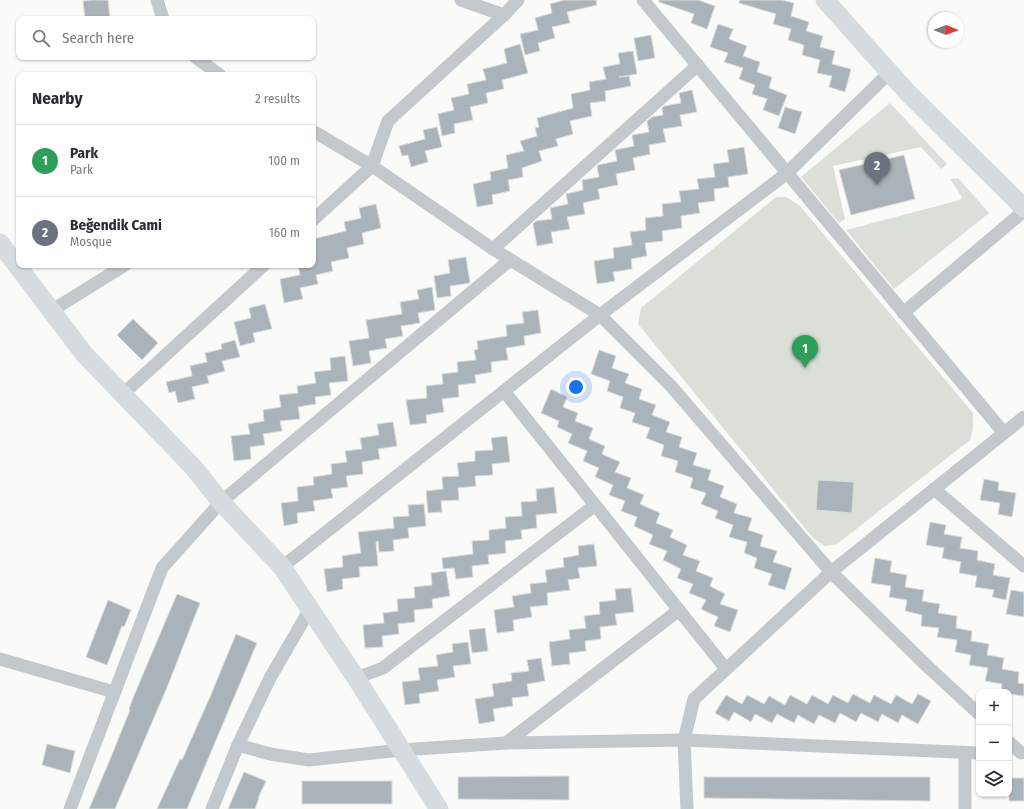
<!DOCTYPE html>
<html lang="en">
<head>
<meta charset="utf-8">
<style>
  body { margin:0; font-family:"Fira Sans Condensed",sans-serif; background:#f2f2f3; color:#2b2b33 }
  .controls { position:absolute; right:12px; bottom:12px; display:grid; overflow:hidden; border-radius:8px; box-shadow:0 1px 3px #0004 }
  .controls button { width:36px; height:36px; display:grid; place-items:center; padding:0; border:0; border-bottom:1px solid #e1e1e2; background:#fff; color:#2b2b33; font:20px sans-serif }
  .compass { position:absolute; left:928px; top:12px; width:36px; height:36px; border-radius:50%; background:#fff; box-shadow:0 1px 3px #0004; rotate:90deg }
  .you { position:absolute; left:576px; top:387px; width:14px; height:14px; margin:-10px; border:3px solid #fff; border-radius:50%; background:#1a73e8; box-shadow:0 0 0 6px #1a73e833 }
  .badge { display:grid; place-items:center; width:26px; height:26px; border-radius:50%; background:#1a73e8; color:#fff; font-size:13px; font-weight:700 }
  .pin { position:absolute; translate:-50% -33px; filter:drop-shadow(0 1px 2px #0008) }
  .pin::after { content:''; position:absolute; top:21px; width:14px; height:12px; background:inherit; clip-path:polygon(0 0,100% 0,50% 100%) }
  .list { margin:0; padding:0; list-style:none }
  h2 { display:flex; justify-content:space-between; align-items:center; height:52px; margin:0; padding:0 16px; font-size:17px }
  h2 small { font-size:13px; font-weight:400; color:#7c7c81 }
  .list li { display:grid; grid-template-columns:26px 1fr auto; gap:12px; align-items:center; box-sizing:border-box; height:72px; padding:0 16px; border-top:1px solid #e1e1e2 }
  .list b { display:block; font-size:15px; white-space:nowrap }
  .list p { margin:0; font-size:13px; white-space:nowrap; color:#7c7c81 }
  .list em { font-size:13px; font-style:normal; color:#7c7c81 }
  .icon { flex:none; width:22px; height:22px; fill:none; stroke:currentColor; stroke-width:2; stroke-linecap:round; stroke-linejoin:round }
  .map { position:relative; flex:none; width:1024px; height:809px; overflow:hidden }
  .search { position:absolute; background:#fff; box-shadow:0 1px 3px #0004; left:16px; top:16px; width:300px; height:44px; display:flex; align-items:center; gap:10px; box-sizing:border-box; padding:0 14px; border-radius:8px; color:#7c7c81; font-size:15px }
  .panel { position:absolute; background:#fff; box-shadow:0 1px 3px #0004; left:16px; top:72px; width:300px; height:196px; border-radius:8px }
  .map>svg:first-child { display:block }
  .green { fill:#dadfd7 }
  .building { fill:#aab3b9; stroke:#dcdcda }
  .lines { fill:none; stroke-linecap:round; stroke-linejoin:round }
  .street { stroke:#c3c8cc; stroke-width:13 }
  .secondary { stroke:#d6dbdf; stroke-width:19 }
</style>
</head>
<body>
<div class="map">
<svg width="1024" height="809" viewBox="0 0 1024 809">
  <rect width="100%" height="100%" fill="#fafaf8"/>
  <g class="green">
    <polygon points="890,103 947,164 941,169 921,147 833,166 845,219 839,223 801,177"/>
    <polygon points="958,178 989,213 894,289 846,230 960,200 962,197 950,179"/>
    <polygon points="776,197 786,197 800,206 973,413 973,429 970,440 837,544 825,546 813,538 638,324 641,308"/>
  </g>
  <g class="building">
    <polygon points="91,0 108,0 110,19 85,19 83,1"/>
    <polygon points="564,0 596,0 597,5 567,12 570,23 552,27 555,38 538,43 540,51 525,55 520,34 538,30 535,18 552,13 550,4"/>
    <polygon points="659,0 698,0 715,6 707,29 691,23 694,14 659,2"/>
    <polygon points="740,0 782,0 794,3 791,16 809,22 806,31 823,36 820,47 835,51 832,64 851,69 845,92 829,87 832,76 817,73 820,60 802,55 804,45 788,40 791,29 773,24 776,14 739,3"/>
    <polygon points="718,24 733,29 729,39 747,46 743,56 760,62 757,72 772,77 769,88 787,95 779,116 763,110 767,99 752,94 755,85 739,79 743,68 724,62 728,53 710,47"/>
    <polygon points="651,35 655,58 638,61 634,38"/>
    <polygon points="520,44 528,73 502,80 504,89 486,93 488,103 470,107 473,120 454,124 455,133 442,136 438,114 454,110 451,98 469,94 467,84 486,80 483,69 507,63 504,49"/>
    <polygon points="633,51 637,74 619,77 629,76 631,86 605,91 606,101 590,103 592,116 570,121 573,134 556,139 558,146 539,151 542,161 522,168 523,177 508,180 510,191 492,195 493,204 477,207 473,184 491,180 490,172 508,168 506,155 524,151 520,141 537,136 535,128 539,127 537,118 573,108 571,94 590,90 589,82 606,79 603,67 620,64 618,53"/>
    <polygon points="692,90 697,112 680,115 682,126 663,129 666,142 649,145 650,154 633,158 635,170 616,174 618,185 598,189 600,199 583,203 585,214 567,217 570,229 551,232 553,243 537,246 533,224 536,221 552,219 550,208 568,204 566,194 583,190 582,180 599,177 597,167 598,165 617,161 615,150 634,146 632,135 649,132 647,121 652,117 663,115 662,108 664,106 681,103 679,93"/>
    <polygon points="785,107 802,112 795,134 778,128"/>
    <polygon points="437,127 442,147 425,151 428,162 411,167 408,155 402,156 399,146 425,139 423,130"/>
    <polygon points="744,147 748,174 728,177 729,187 714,189 715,201 698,203 700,213 681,216 682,228 662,231 663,241 645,243 647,256 631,259 632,269 613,272 615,281 597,284 594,261 614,258 613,248 632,245 630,232 646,230 645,218 663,216 662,204 681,202 679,191 699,189 697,179 715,177 713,164 729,162 727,150"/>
    <polygon points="904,155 915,199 851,215 839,170"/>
    <polygon points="376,204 381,228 362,233 364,244 347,248 349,258 331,262 333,271 316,275 318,284 300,288 303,299 284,303 280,279 300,275 298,265 313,265 313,239 346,231 344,222 361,218 359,208"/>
    <polygon points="466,257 470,283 450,286 451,296 437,298 434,276 450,273 448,260"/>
    <polygon points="432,287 435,310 418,313 420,323 401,326 403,336 385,339 387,348 369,351 371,363 353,366 349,341 369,338 366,320 402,314 400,302 419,299 417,290"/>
    <polygon points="265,304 272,329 253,333 255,342 240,346 234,322 251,318 249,308"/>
    <polygon points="538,310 541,333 524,336 525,345 506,348 508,360 491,362 492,372 475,375 476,383 458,385 459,397 442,399 444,412 426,415 427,423 410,425 406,400 427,398 426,386 443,384 442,374 458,372 457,362 476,360 474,350 478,349 477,341 507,336 506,325 524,323 522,312"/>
    <polygon points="133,319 158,343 142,360 117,335"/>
    <polygon points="235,340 240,357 222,361 225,371 207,376 209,383 192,387 195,399 178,403 175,391 169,393 166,382 192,376 190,366 207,362 205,353 222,349 221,344"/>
    <polygon points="599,350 616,356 612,368 629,374 625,383 642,389 639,399 656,405 652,415 670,422 666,432 682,437 679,447 697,453 693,465 711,470 708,480 724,486 720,497 737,504 734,513 752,518 748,530 763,535 760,546 777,551 773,562 792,568 785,590 768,585 772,574 754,568 757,558 744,553 747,542 729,537 733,525 715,518 718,511 701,504 706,493 690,488 693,478 675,472 678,461 661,456 664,445 646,438 650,428 632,422 635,413 620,408 623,397 607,391 610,381 591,374"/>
    <polygon points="345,356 348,381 329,383 331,395 315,397 316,404 298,407 300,419 280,421 282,431 263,434 265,445 250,447 251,459 234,461 231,436 250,434 248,424 264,421 263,410 281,407 279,395 298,393 297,386 316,383 314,372 331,370 330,358"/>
    <polygon points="551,389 567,397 563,407 578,413 575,421 593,428 589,439 605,446 602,454 620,462 615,472 631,478 627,488 644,495 640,504 660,513 656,523 673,530 670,537 687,545 683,555 700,561 696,571 713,578 710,586 725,594 720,604 738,610 730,632 714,626 718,617 701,609 706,600 689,593 693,584 677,578 681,569 663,560 667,551 649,544 653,535 634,526 637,517 621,511 625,501 609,495 613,485 595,477 599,468 583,461 587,451 568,443 572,434 557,427 559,421 541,413"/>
    <polygon points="393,422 397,446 378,449 380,459 362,462 363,474 346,476 348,487 331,489 333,498 313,501 315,511 297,513 298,523 284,526 281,503 298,501 297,487 314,485 313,477 332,474 331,464 347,462 345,451 362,449 360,438 379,435 377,424"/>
    <polygon points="507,436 510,462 492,464 493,475 475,476 476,486 458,488 459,500 441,501 442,512 428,513 426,491 443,489 442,477 459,476 457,463 475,461 475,451 493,450 491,438"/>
    <polygon points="984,479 999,482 998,490 1016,493 1012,517 998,514 1000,503 980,500"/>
    <polygon points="818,480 854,482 852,513 816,510"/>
    <polygon points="554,487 557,513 536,515 537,528 521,530 522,539 505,541 506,553 488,555 489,564 472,566 473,577 456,579 454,568 443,569 442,558 473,554 472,541 489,540 489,530 506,528 505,517 522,516 521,502 537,501 536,489"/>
    <polygon points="424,504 426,526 408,528 409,538 393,540 394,551 379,552 378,541 376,542 378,566 359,567 360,577 342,579 343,589 327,592 324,569 343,567 342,556 361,553 358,532 394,528 393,517 409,516 408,505"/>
    <polygon points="930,522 946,525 944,534 962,537 960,548 978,551 977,560 995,564 993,575 1010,578 1006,600 992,597 994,590 975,587 977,576 959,573 961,562 942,558 944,548 926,545"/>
    <polygon points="594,544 597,566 578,568 580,578 568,580 570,590 547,593 548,605 530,607 532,617 513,620 514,631 497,633 494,610 514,607 512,596 531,593 530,584 547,582 545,570 564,567 563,558 579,555 578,546"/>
    <polygon points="875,558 892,561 890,572 907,575 905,587 924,590 922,601 940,604 938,613 957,616 956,628 972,631 971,641 989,644 987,655 1004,658 1002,669 1019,672 1018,683 1024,684 1024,696 1009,694 1009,692 1001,692 1002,684 985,681 988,668 969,665 971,655 955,652 957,640 937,637 939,628 921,626 922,615 905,611 907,600 889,597 891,586 871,583"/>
    <polygon points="446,571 450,596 432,599 433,608 414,610 415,622 398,624 399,634 382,636 383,647 365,648 363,625 384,623 383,613 398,611 397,599 415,598 414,587 432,585 431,573"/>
    <polygon points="631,588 634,612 615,614 617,625 600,627 601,639 585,641 586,651 569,653 570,664 552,666 549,642 570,639 569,630 586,628 584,616 600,614 599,602 616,600 615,589"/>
    <polygon points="1011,590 1024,592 1024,617 1006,614"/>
    <polygon points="177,594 200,603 168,685 115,809 89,809 111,757 130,710 129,709 133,698"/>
    <polygon points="108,600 131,610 124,627 122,626 107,665 86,657"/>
    <polygon points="485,628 488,651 472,653 469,630"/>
    <polygon points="236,634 257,643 187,809 157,809 180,759 182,760 210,697"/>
    <polygon points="468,642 471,664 453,666 455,677 437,680 439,691 419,694 420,703 405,705 402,682 420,680 418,668 438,666 436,655 453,652 452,644"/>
    <polygon points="541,658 545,681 527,684 529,696 512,698 513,706 493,709 495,721 479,724 475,699 494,696 492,684 512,681 511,673 529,671 527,660"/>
    <polygon points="853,694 870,703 874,695 891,704 896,695 912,704 918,694 931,701 918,724 902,715 898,723 882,714 878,722 861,713 856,722 840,713 835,723 819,715 814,724 798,715 794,723 777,714 772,723 755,714 751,722 734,712 729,721 715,713 726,695 742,704 747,695 764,704 769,696 785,705 790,695 807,704 812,695 828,704 833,695 848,703"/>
    <polygon points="47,744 75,751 70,773 42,765"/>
    <polygon points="244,772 266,781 258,798 259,798 255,809 228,809"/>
    <polygon points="569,776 569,800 458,799 458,777"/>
    <polygon points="704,777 930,777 930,801 704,798"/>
    <rect x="1009" y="778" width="15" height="23"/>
    <rect x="302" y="781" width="90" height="23"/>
  </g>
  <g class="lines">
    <g class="street">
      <polyline points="157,0 163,19"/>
      <polyline points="461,0 504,15"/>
      <polyline points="643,0 1004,433"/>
      <polyline points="195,57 220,75"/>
      <polyline points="313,131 372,166 493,249 600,315 671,386 831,572 927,666 979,714"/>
      <polyline points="313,220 372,166 388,121 504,15 518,0"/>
      <polyline points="493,249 698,65"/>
      <polyline points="51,311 125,265"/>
      <polyline points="903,313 1024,211"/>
      <polyline points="504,391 726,669"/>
      <polyline points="123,394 264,265"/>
      <polyline points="934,489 1024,566"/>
      <polyline points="282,567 600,315 786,174 890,72"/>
      <polyline points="0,659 114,692"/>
      <polyline points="356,678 383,668 595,505"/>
      <polyline points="1009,742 1021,753"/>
      <polyline points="506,743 679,610"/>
      <polyline points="238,745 270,754 309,760 401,750 506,743 684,740 979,753"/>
      <polyline points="70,809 162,568 221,502 510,260"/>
      <polyline points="212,809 238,745 270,678 310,609"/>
      <polyline points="687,809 684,740 694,699 831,572 1024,417"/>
      <polyline points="965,809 965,753"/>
    </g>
    <g class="secondary">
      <polyline points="825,0 908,93 1024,208"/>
      <polyline points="0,243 85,355 194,468 221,502 282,567 356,678 439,809"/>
    </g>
  </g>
</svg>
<div class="controls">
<button>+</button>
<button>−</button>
<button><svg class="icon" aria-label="layers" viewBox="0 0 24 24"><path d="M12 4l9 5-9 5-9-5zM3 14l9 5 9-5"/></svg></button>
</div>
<svg class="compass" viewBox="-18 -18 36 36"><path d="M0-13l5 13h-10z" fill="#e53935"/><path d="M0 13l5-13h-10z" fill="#7c7c81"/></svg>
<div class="you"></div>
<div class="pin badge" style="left:805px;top:368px;background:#2e9e5b">1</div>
<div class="pin badge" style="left:877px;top:185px;background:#6b7280">2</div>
<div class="search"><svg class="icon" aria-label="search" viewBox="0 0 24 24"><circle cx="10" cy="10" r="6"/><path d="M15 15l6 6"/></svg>Search here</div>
<section class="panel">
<h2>Nearby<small>2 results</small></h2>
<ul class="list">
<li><span class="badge" style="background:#2e9e5b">1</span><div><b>Park</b><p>Park</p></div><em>100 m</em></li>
<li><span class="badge" style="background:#6b7280">2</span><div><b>Beğendik Cami</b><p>Mosque</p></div><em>160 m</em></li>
</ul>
</section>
</div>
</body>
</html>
